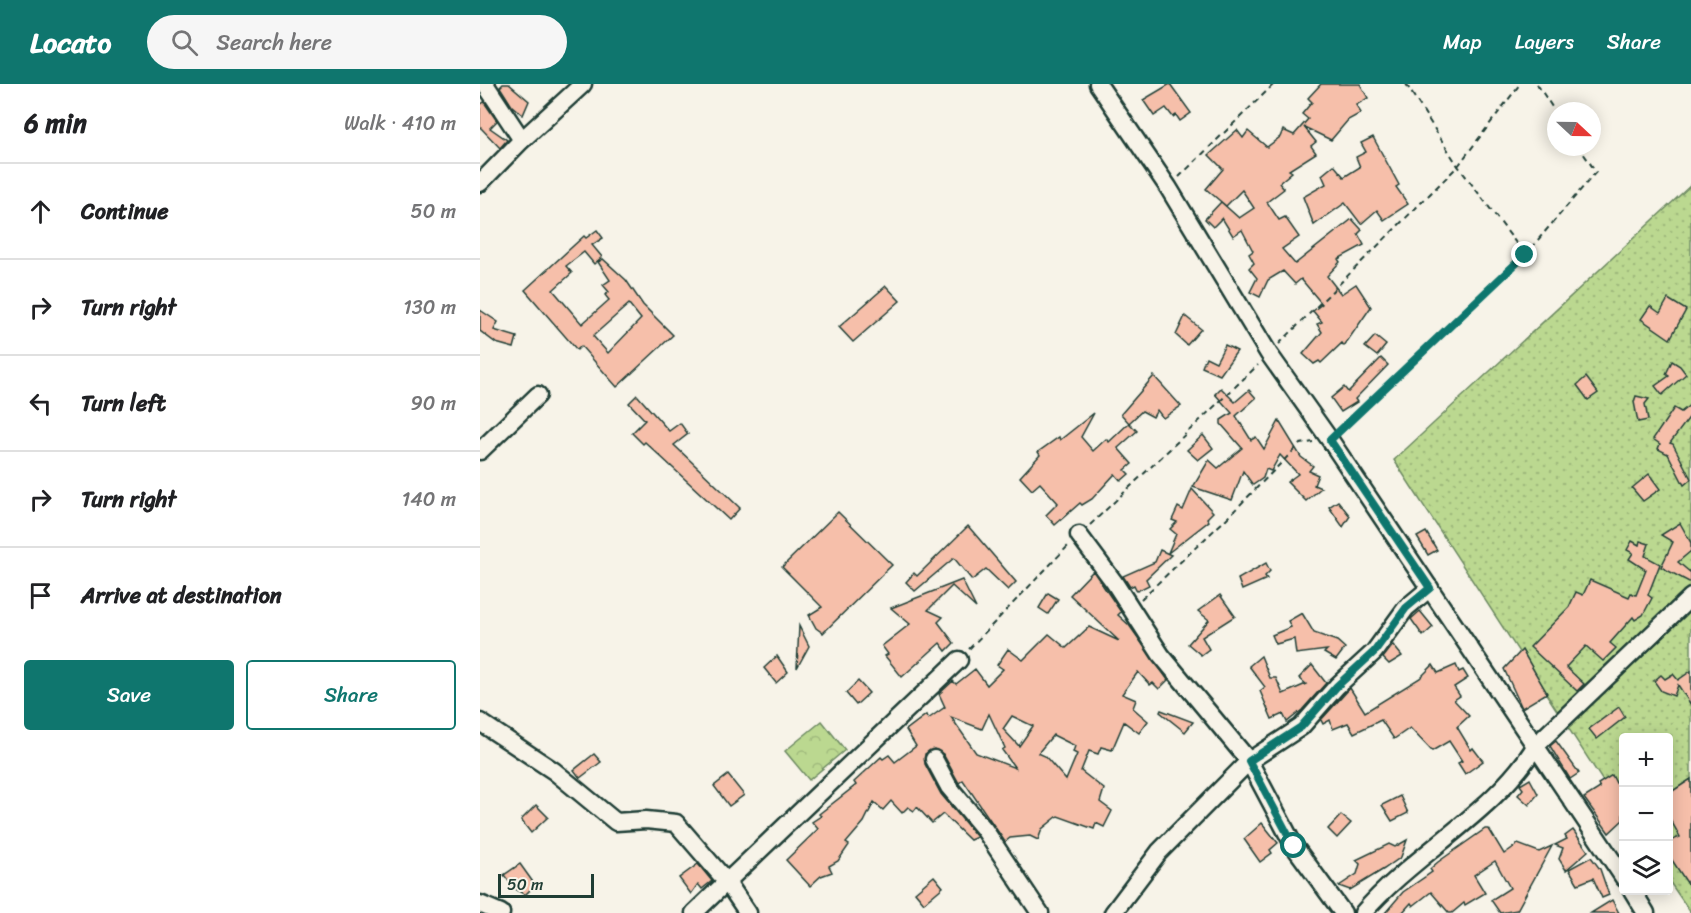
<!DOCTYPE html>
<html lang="en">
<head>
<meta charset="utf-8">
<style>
  body { margin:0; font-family:Sriracha,sans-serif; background:#f6f6f6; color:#202124 }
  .controls { position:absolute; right:18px; bottom:18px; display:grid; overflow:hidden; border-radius:6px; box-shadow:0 3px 15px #0003 }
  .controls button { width:54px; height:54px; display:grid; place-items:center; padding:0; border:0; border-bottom:2px solid #e0e0e0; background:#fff; color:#202124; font:30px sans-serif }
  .compass { position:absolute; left:1067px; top:18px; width:54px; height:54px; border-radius:50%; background:#fff; box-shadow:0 3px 15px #0003; rotate:112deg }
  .scale { position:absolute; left:18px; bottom:15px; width:96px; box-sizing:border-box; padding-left:6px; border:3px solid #1f3d34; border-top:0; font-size:16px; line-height:21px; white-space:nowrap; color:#1f3d34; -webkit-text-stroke:4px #f7f3e8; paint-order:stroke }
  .stop { position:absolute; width:18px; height:18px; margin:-14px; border:4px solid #0f766e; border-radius:50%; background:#fff }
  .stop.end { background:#0f766e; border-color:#fff; box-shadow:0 2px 6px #0008 }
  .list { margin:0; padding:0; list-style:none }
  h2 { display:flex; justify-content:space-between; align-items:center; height:78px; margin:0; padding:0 24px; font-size:26px }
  h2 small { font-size:20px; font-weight:400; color:#757577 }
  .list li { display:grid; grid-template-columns:39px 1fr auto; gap:18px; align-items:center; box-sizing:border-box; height:96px; padding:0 24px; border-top:2px solid #e0e0e0 }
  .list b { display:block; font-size:22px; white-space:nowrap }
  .list em { font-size:20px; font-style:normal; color:#757577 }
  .actions { display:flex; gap:12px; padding:18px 24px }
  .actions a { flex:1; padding:14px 0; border:2px solid #0f766e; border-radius:6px; text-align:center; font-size:21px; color:#0f766e }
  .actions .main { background:#0f766e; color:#fff }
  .icon { flex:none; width:33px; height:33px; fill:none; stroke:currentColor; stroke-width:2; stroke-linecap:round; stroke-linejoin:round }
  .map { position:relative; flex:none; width:1211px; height:829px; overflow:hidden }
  header { display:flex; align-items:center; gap:36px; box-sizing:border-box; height:84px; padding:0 30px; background:#0f766e; color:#fff }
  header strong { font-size:28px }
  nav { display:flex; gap:33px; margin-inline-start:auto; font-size:21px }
  .search { width:420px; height:54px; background:#f6f6f6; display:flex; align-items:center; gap:15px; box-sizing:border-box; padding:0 21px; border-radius:33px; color:#757577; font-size:22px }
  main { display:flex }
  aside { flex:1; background:#fff }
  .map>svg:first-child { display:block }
  .grass { fill:url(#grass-dots); stroke:#6d8a62; stroke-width:1.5 }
  .park { fill:url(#park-crowns); stroke:#6d8a62; stroke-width:1.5 }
  .building { fill:#f6bfaa; stroke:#1f3d34; stroke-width:1.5; fill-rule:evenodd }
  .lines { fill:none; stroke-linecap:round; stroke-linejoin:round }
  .minor-casing { stroke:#1f3d34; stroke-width:21 }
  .path { stroke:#1f3d34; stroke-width:2; stroke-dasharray:6 4.5; stroke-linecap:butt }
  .minor { stroke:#f7f3e8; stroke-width:16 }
  .route { stroke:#0f766e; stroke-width:8 }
</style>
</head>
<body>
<header>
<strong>Locato</strong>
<div class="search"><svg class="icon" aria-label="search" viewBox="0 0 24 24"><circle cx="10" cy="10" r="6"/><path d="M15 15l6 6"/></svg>Search here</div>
<nav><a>Map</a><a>Layers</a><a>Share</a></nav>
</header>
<main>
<aside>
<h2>6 min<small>Walk · 410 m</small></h2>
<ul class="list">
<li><svg class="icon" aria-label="ahead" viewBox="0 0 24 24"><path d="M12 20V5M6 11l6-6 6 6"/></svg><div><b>Continue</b></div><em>50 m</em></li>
<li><svg class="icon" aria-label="right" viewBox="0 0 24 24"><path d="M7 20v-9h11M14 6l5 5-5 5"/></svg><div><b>Turn right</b></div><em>130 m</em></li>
<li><svg class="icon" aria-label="left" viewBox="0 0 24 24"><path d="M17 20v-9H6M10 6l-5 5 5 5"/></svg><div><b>Turn left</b></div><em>90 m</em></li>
<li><svg class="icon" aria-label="right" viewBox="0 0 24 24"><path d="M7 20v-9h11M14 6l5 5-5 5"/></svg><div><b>Turn right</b></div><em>140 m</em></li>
<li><svg class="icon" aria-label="arrive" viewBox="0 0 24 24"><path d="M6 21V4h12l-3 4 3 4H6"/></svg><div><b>Arrive at destination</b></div></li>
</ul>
<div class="actions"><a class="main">Save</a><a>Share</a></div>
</aside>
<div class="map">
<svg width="1211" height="829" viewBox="0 0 1211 829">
  <defs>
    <pattern id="grass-dots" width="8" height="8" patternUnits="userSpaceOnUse" patternTransform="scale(1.5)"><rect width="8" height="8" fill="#bbd890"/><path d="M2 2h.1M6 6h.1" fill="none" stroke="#a0ba7d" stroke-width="1.8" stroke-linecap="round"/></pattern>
    <pattern id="park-crowns" width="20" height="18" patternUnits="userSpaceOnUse" patternTransform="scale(1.5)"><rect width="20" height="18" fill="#bbd890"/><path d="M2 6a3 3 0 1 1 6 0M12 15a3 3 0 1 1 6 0" fill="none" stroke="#a0ba7d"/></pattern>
  </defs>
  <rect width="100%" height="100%" fill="#f7f3e8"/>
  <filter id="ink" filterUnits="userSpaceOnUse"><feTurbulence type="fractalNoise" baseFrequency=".0167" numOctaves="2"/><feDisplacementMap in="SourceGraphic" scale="12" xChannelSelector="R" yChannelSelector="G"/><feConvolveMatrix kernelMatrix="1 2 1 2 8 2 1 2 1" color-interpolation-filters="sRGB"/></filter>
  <g filter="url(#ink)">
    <polygon class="grass" points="1211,101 1211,829 1189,797 1188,654 1144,654 1143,728 914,376"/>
    <polygon class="park" points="342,637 365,666 329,696 305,667"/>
    <g class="building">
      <polygon points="23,0 29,0 49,17 43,31 32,22 20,3"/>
      <polygon points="690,0 711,29 700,37 696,31 693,33 686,24 674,32 663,16"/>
      <polygon points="841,0 880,0 888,14 876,21 881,29 868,36 851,56 824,43 836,58 831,62 836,69 809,86 812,88 799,99 804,105 787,118 799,136 805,133 819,153 802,165 815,180 872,135 882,146 878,150 884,161 858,175 860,178 847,192 861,210 876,200 891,223 864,262 862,259 841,279 839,277 834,280 823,270 842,248 837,240 842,238 833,227 842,220 821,195 815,200 803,187 788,196 780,213 770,208 777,194 769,184 774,179 769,170 773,167 762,146 753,152 742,134 733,143 725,135 741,118 759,134 774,124 762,106 746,122 726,105 743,85 729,71 757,46 763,54 768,47 787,63 800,53 803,46 814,51 828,35 822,30 832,18 828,14"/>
      <polygon points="4,18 17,37 10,44 27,56 20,64 0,43 0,21"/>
      <polygon points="893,53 919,101 916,103 928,120 904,136 897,126 881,140 865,119 834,141 823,113 846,100 842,91 854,81 864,93 880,83 876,73 886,68 881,59"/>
      <path d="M117 146 123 154 112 161 122 173 114 180 104 168 86 182 92 189 73 206 102 240 129 216 125 211 129 208 123 201 130 196 118 178 123 175 146 196 163 221 193 251 137 303 101 262 97 266 45 206 104 152 106 154ZM149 220 161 235 128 269 113 252Z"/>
      <polygon points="406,202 420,217 373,258 359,243"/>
      <polygon points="1188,215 1206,226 1190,255 1161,235 1170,222 1180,229"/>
      <polygon points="0,226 18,238 14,246 37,253 34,264 16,259 0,247"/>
      <polygon points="705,232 721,245 707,261 696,251"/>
      <polygon points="895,252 906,261 897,272 885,263"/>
      <polygon points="745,261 757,267 740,291 722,283 726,273 736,278"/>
      <polygon points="901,274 908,281 875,315 877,318 861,328 851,314 864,303 868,308"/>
      <polygon points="1192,277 1200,282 1206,290 1182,311 1175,302 1189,292 1186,290"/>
      <polygon points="674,292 701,322 683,334 677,326 673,333 662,327 649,339 641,330"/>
      <polygon points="1106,293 1118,309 1108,316 1097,301"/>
      <polygon points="741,304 755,318 769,306 776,314 756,332 771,356 776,353 784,365 799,337 821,373 833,382 829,387 838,391 834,401 841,404 826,417 807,398 818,390 800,371 791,387 786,385 783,394 773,401 763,387 752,416 713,403 729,376 738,384 762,364 741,340 741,336 752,329 735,310"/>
      <polygon points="157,311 189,347 200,339 208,350 194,361 260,424 249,436 165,358 163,360 152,349 165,336 149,319"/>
      <polygon points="1156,312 1169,315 1165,320 1168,336 1158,338 1154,318"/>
      <polygon points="1211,320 1211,331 1190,359 1193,360 1211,395 1204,401 1188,370 1178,365 1180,360 1173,355 1194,324 1201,328"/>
      <polygon points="614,329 601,353 613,367 626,355 629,358 649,339 657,347 638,364 652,380 645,386 649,390 641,397 635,390 612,415 602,421 600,419 575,441 566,431 578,419 560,399 552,406 540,393 560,371 558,368 579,353 580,356"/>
      <polygon points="723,351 733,364 718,376 707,366"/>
      <polygon points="1169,390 1180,405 1163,417 1152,404"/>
      <polygon points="712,405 733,428 727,434 729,437 688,469 696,450 690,445 697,438 692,436 698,423 703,426"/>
      <polygon points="858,417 870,432 863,443 849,423"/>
      <polygon points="358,428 412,481 343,549 336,544 329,531 342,523 302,483"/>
      <polygon points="1200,439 1211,459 1211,467 1198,478 1211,489 1211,499 1181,483 1193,458 1181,451"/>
      <polygon points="488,442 536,498 528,506 506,485 492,496 474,474 435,507 426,498 434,489 437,492"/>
      <polygon points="946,448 957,466 948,471 937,453"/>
      <polygon points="1152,457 1159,461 1160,457 1169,460 1165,472 1180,480 1168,511 1172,514 1163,531 1155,536 1153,533 1130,559 1136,564 1123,577 1106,562 1086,583 1104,600 1097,607 1050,563 1089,523 1096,508 1103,511 1110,496 1149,513 1151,509 1156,511 1166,486 1149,475 1153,469 1147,466"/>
      <polygon points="680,466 691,471 666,495 669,501 657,507 654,501 650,503 643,492 675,478"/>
      <polygon points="786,479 790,487 785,492 787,495 762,506 758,495"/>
      <path d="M613 487 641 528 638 531 649 541 688 596 679 605 673 599 670 601 658 588 642 610 656 616 653 624 668 637 659 649 644 638 632 666 621 663 618 670 609 667 601 687 624 705 620 718 632 727 624 743 616 739 614 745 578 732 562 745 558 756 550 752 530 754 525 758 483 696 479 699 463 670 454 665 445 670V680L461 710 497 753 490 756 463 730 452 739 437 723 434 727 428 723 422 729 411 717 403 726 394 718 384 738 366 759 369 761 358 777 349 782 352 788 341 792 330 802 306 776 338 745 332 738 341 732 339 730 376 701 374 698 401 673 403 675 409 671 415 678 436 662 426 646 446 631 448 635 465 623 459 610 473 597 476 600 495 585 507 601 523 585 517 581 528 565 543 576 569 550 586 564 609 543 639 557 590 511ZM509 630 525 664 522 666 535 684 496 669 471 633 502 645ZM532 632 553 642 539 662 523 645ZM573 651 595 662 593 668 597 670 586 696 565 672 558 669Z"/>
      <polygon points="482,496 496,524 472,502 448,526 463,533 458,538 474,559 466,567 460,559 422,593 405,572 408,570 402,562 430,540 411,524"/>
      <polygon points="568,509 578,515 568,530 559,524"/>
      <polygon points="740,511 755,532 722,553 729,565 721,571 708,560 729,536 718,527"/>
      <polygon points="940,527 953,543 943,552 931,535"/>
      <polygon points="822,529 834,549 857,557 865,564 856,576 844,569 847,566 816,570 814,555 796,560 792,551 811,543 808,537"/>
      <polygon points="319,542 329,562 317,584"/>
      <polygon points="913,561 922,572 909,580 903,574"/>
      <polygon points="1042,566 1067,609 1042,624 1024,585"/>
      <polygon points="297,572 308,588 296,599 284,584"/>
      <polygon points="781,572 790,594 796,594 803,610 826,600 819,594 832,581 846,599 822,626 807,638 803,630 792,635 780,607 785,603 769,582"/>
      <polygon points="953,581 958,589 976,581 979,588 983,586 988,594 974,603 980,612 974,616 989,632 977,643 991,666 993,664 1003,677 985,690 978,679 982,677 969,657 952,667 930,644 914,655 901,636 874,649 868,639 853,645 850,636 843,640 841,636 870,604 885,628 940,594"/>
      <polygon points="1211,587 1211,621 1198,601 1194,612 1181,607 1174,597 1181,591 1185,595 1193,590 1198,596"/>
      <polygon points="378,597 389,609 376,621 366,609"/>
      <polygon points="1139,623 1145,633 1117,655 1109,645"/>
      <polygon points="681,626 713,638 705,648 680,628"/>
      <polygon points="1076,657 1099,689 1090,695 1070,662"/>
      <polygon points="114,670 121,678 100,694 94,686"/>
      <polygon points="248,691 264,711 249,722 234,702"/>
      <polygon points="1132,691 1136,699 1143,693 1143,736 1129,749 1104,714 1120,704 1118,700"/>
      <polygon points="1050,695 1058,710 1049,721 1038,711 1043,705 1040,701"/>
      <polygon points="1211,695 1211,805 1188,770 1188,758 1200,753 1188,731 1188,710"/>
      <polygon points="920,712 928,729 912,737 902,721"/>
      <polygon points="56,721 68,733 51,749 41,736"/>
      <polygon points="861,731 871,739 857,754 848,745"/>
      <polygon points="782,739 798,759 790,766 792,769 780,778 764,755"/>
      <polygon points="1005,745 1009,745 1024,770 1038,760 1059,768 1072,762 1037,826 1020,829 1011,816 1030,804 1015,777 994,791 1005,809 985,821 984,819 972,829 969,829 951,808 933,822 931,819 922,829 905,829 923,808 952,788 950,785 958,778"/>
      <polygon points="1093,746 1108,767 1086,786 1079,775 1083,764 1075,761 1087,755 1085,752"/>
      <polygon points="927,756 921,773 904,785 870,806 859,802 877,790 880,780 876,776 909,760 915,763"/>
      <polygon points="1111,773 1120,785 1129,811 1122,814 1113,794 1098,800 1089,785"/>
      <polygon points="40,780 55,801 45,811 34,804 24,791"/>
      <polygon points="218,780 232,797 222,805 218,800 211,810 199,794"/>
      <polygon points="454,792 463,803 444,819 435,808"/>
      <polygon points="1132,816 1139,829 1111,829"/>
    </g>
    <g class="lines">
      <g class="minor-casing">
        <g id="minor">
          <polyline points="5,0 42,56"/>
          <polyline points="618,0 688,103 789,270 850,356 1144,794"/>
          <polyline points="0,99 42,56 103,0"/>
          <polyline points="0,367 58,311"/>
          <polyline points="599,451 634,498 681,571 769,677 814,762 863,829"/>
          <polyline points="0,638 74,687 136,738 166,736 196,739 247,798 268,829"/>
          <polyline points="454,675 469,703 504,745 560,829"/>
          <polyline points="1152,806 1166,829"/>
          <polyline points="0,820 21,829"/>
          <polyline points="214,829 479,576"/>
          <polyline points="633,829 679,768 769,677 821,643 857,602 894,568 926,524 950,504"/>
          <path d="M883 829C933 770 1016 728 1056 661L1211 513"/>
        </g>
      </g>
      <g class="path">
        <polyline points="926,0 978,82 1045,171"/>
        <polyline points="1057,0 1076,29"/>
        <polyline points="699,93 794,0"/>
        <polyline points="799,260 978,82 1040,0"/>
        <polyline points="861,345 1045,171 1116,88 1099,63"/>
        <polyline points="610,441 778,281"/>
        <polyline points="661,515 746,435 820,360 833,358"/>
        <polyline points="489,565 589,461"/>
      </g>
      <use href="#minor" class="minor"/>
    </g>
  </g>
  <g class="lines" filter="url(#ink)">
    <polyline class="route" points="814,762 769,677 821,643 857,602 894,568 926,524 950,504 850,356 1045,171"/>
  </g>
</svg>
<div class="controls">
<button>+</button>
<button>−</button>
<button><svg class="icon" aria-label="layers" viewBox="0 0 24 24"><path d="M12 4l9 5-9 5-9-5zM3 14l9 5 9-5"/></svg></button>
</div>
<svg class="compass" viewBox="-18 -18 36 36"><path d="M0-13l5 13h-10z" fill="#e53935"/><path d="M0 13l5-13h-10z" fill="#757577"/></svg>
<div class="scale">50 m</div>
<div class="stop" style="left:814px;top:762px"></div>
<div class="stop end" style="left:1045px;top:171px"></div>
</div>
</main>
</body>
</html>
